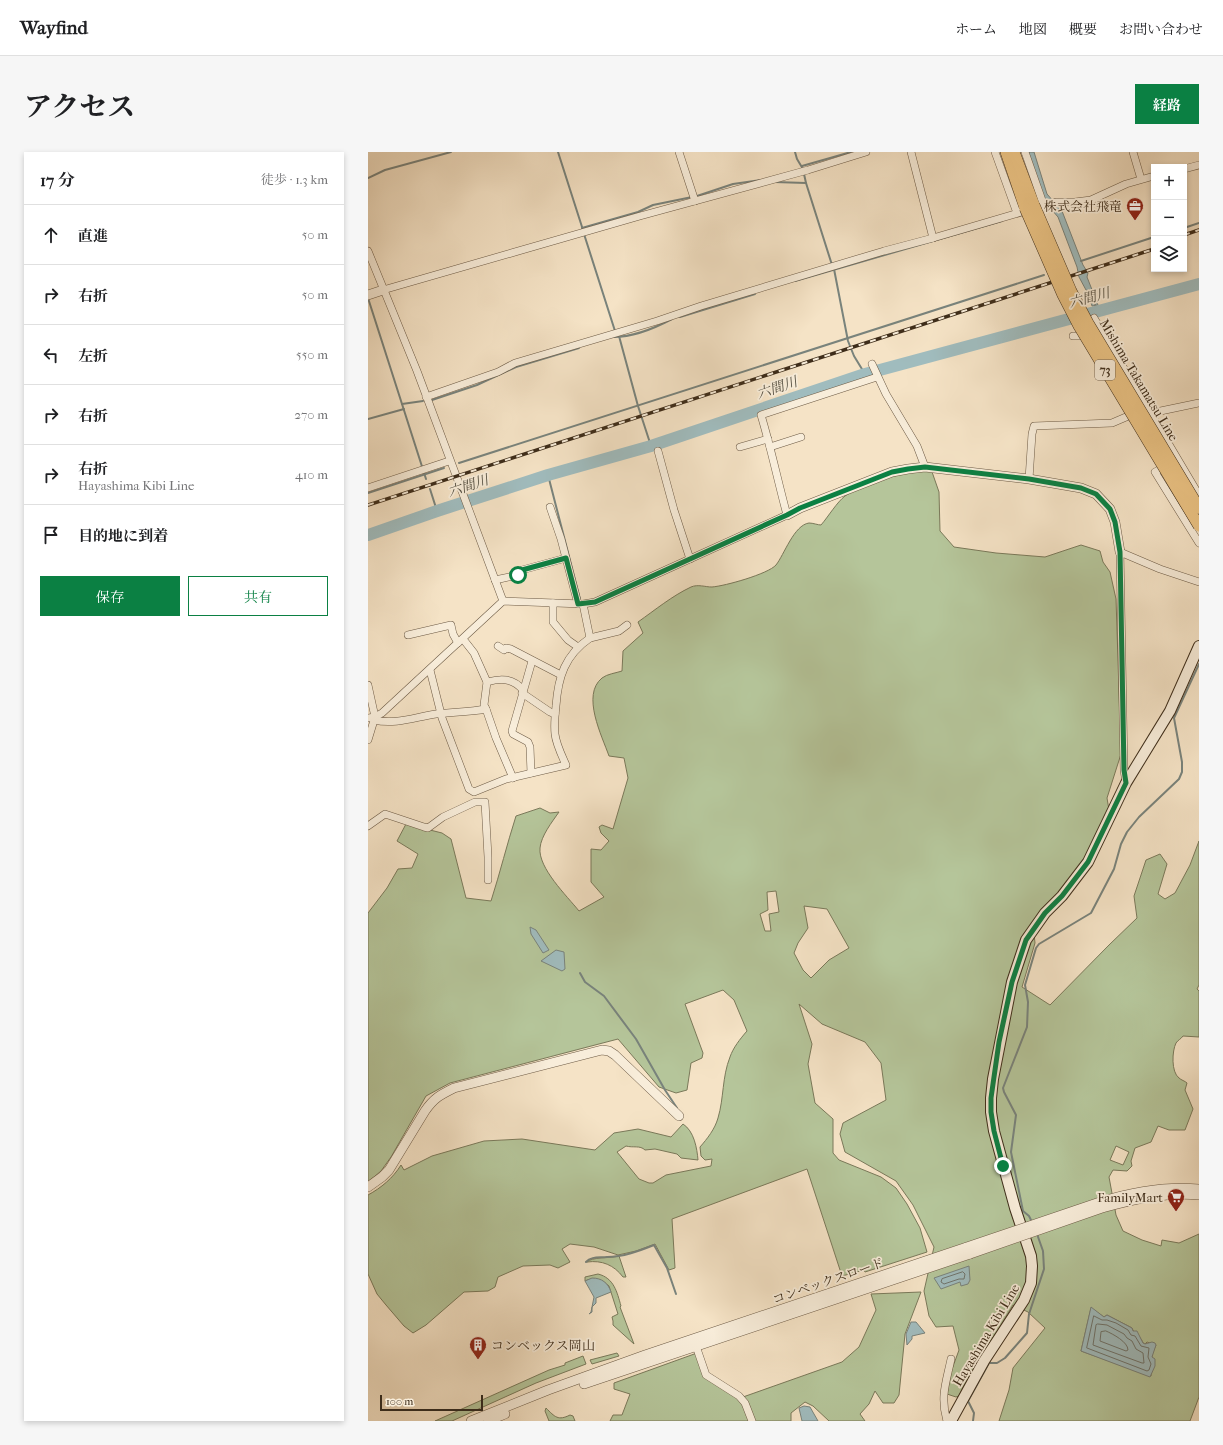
<!DOCTYPE html>
<html lang="ja">
<head>
<meta charset="utf-8">
<style>
  body { margin:0; font-family:"IM FELL French Canon","Noto Serif JP",serif; background:#f6f6f6; color:#202124 }
  .controls { position:absolute; right:12px; top:12px; display:grid; overflow:hidden; border-radius:0px; box-shadow:0 2px 6px #0003 }
  .controls button { width:36px; height:36px; display:grid; place-items:center; padding:0; border:0; border-bottom:1px solid #e0e0e0; background:#fff; color:#202124; font:20px sans-serif }
  .scale { position:absolute; left:12px; bottom:10px; width:103px; box-sizing:border-box; padding-left:4px; border:2px solid #3e2d1a; border-top:0; font-size:11px; line-height:14px; white-space:nowrap; color:#3e2d1a; -webkit-text-stroke:3px #f8edda; paint-order:stroke }
  .stop { position:absolute; width:12px; height:12px; margin:-9px; border:3px solid #0b8043; border-radius:50%; background:#fff }
  .stop.end { background:#0b8043; border-color:#fff; box-shadow:0 1px 4px #0008 }
  .list { margin:0; padding:0; list-style:none }
  h2 { display:flex; justify-content:space-between; align-items:center; height:52px; margin:0; padding:0 16px; font-size:17px }
  h2 small { font-size:13px; font-weight:400; color:#757577 }
  .list li { display:grid; grid-template-columns:26px 1fr auto; gap:12px; align-items:center; box-sizing:border-box; height:60px; padding:0 16px; border-top:1px solid #e0e0e0 }
  .list b { display:block; font-size:15px; white-space:nowrap }
  .list p { margin:0; font-size:13px; white-space:nowrap; color:#757577 }
  .list em { font-size:13px; font-style:normal; color:#757577 }
  .actions { display:flex; gap:8px; padding:12px 16px }
  .actions a { flex:1; padding:9px 0; border:1px solid #0b8043; border-radius:0px; text-align:center; font-size:14px; color:#0b8043 }
  .actions .main { background:#0b8043; color:#fff }
  .icon { flex:none; width:22px; height:22px; fill:none; stroke:currentColor; stroke-width:2; stroke-linecap:round; stroke-linejoin:round }
  .map { position:relative; flex:none; width:831px; height:1269px; overflow:hidden; border-radius:0px }
  header { display:flex; align-items:center; gap:24px; box-sizing:border-box; height:56px; padding:0 20px; background:#fff; border-bottom:1px solid #e0e0e0 }
  header strong { font-size:19px }
  nav { display:flex; gap:22px; margin-inline-start:auto; font-size:14px }
  .intro { display:flex; align-items:center; justify-content:space-between; box-sizing:border-box; height:96px; padding:0 24px }
  h1 { margin:0; font-size:28px }
  .button { padding:10px 18px; border-radius:0px; background:#0b8043; color:#fff; font-size:14px; font-weight:700 }
  main { display:flex; gap:24px; padding:0 24px }
  aside { flex:1; background:#fff; border-radius:0px; box-shadow:0 2px 6px #0003 }
  .map>svg:first-child { display:block }
  .green { fill:#b5c59a; stroke:#7a795a; fill-rule:evenodd }
  .water { fill:#a0bcbe; stroke:#79837c }
  .lines { fill:none; stroke-linecap:round; stroke-linejoin:round }
  .shore { stroke:#6f746c; stroke-width:1 }
  .stream { stroke:#79837c; stroke-width:2 }
  .river { stroke:#a0bcbe; stroke-width:12 }
  .minor-casing { stroke:#6c5a45; stroke-width:8 }
  .tertiary-casing { stroke:#6c5a45; stroke-width:10 }
  .secondary-casing { stroke:#3e2d1a; stroke-width:12 }
  .primary-casing { stroke:#3e2d1a; stroke-width:12 }
  .minor { stroke:#f8edda; stroke-width:7 }
  .tertiary { stroke:#f8edda; stroke-width:9 }
  .secondary { stroke:#f8edda; stroke-width:10 }
  .primary { stroke:#eac283; stroke-width:11 }
  .rail-casing { stroke:#3e2d1a; stroke-width:3.5 }
  .rail { stroke:#f8edda; stroke-width:2; stroke-dasharray:6; stroke-linecap:butt }
  .tertiary-bridge-casing { stroke:#6c5a45; stroke-width:10; stroke-linecap:butt }
  .primary-bridge-casing { stroke:#3e2d1a; stroke-width:12; stroke-linecap:butt }
  .tertiary-bridge { stroke:#f8edda; stroke-width:9 }
  .primary-bridge { stroke:#eac283; stroke-width:11 }
  .route { stroke:#0b8043; stroke-width:5 }
  .labels { text-anchor:middle; dominant-baseline:central; stroke-width:3.5; stroke-linejoin:round; paint-order:stroke }
  .shield { fill:#f8edda; stroke:#766754; stroke-width:1 }
  .shield-label { font-size:12px; font-weight:bold; fill:#3e2d1a }
  .poi-label { font-size:13px; fill:#3e2d1a; stroke:#f8edda; text-anchor:end }
  .street-label { font-size:13px; fill:#3e2d1a; stroke:#f8edda }
  .water-label { font-size:14px; font-style:italic; fill:#565143; stroke:#f8edda }
</style>
</head>
<body>
<header>
<strong>Wayfind</strong>
<nav><a>ホーム</a><a>地図</a><a>概要</a><a>お問い合わせ</a></nav>
</header>
<div class="intro"><h1>アクセス</h1><a class="button">経路</a></div>
<main>
<aside>
<h2>17 分<small>徒歩 · 1.3 km</small></h2>
<ul class="list">
<li><svg class="icon" aria-label="ahead" viewBox="0 0 24 24"><path d="M12 20V5M6 11l6-6 6 6"/></svg><div><b>直進</b></div><em>50 m</em></li>
<li><svg class="icon" aria-label="right" viewBox="0 0 24 24"><path d="M7 20v-9h11M14 6l5 5-5 5"/></svg><div><b>右折</b></div><em>50 m</em></li>
<li><svg class="icon" aria-label="left" viewBox="0 0 24 24"><path d="M17 20v-9H6M10 6l-5 5 5 5"/></svg><div><b>左折</b></div><em>550 m</em></li>
<li><svg class="icon" aria-label="right" viewBox="0 0 24 24"><path d="M7 20v-9h11M14 6l5 5-5 5"/></svg><div><b>右折</b></div><em>270 m</em></li>
<li><svg class="icon" aria-label="right" viewBox="0 0 24 24"><path d="M7 20v-9h11M14 6l5 5-5 5"/></svg><div><b>右折</b><p>Hayashima Kibi Line</p></div><em>410 m</em></li>
<li><svg class="icon" aria-label="arrive" viewBox="0 0 24 24"><path d="M6 21V4h12l-3 4 3 4H6"/></svg><div><b>目的地に到着</b></div></li>
</ul>
<div class="actions"><a class="main">保存</a><a>共有</a></div>
</aside>
<div class="map">
<svg width="831" height="1269" viewBox="0 0 831 1269">
  <rect width="100%" height="100%" fill="#f5e3c6"/>
  <filter id="stains"><feTurbulence type="fractalNoise" baseFrequency=".005" numOctaves="4"/><feColorMatrix values="0 0 0 0 .2 0 0 0 0 .09 0 0 0 0 .02 0 0 0 .5 -.17"/></filter>
  <radialGradient id="worn" r=".72"><stop offset=".6" stop-color="#630" stop-opacity="0"/><stop offset="1" stop-color="#630" stop-opacity=".3"/></radialGradient>
  <g class="green">
    <path d="M563 317 571 340 572 379 586 395 628 401 677 405 713 393 732 399 735 410 742 420 748 447 753 602 739 646 741 658 715 710 692 742 665 772 667 791 654 835 682 853 741 793 769 766 766 744 778 708 792 702 799 712 790 742 797 747 807 741 822 713 831 689V833L829 837 831 839V885L815 884C813 887 810 888 808 891 804 899 803 920 811 926 813 928 817 929 819 931L817 938 825 957 817 978H801L790 974 783 990 767 996 763 1009 764 1014 759 1019 745 1018 741 1025 748 1063 755 1079 774 1088 793 1094 794 1088 811 1091 831 1082V1245L822 1269H631L641 1238 645 1216 677 1176 660 1160 645 1153 595 1235 591 1244 588 1245 579 1242 583 1220 591 1198 585 1174 568 1175 561 1164 556 1139 566 1095 545 1053 528 1029 477 1000 472 982 475 971 518 948 513 911 497 890 454 872 431 852 444 892 440 912 447 951 465 967V1001L471 1008 513 1025 528 1036 539 1052 552 1076 559 1100 497 1120 496 1118 474 1124 439 1017 304 1067 307 1116 301 1118 287 1092 268 1099 250 1103 226 1095 202 1092 194 1097 202 1110 190 1116 182 1113 155 1114 130 1125 127 1135 120 1139 96 1140 58 1173 45 1181 36 1174 18 1153 9 1142 0 1122V1043C13 1036 25 1026 33 1013L36 1018 64 1004 116 989 154 987 227 998 246 981 270 977 303 985 315 972C326 979 329 996 330 1008L313 1006 309 1002 287 997 277 998C272 993 265 996 258 994L249 1000 271 1027 281 1031H285L298 1023 343 1014 344 1007 337 1008 333 1004 332 995C339 987 347 977 350 966 356 946 354 925 362 905 365 896 372 887 379 879L366 848 355 838 317 852 335 901 334 906 323 911 319 938 308 941 291 935 250 887 82 931 58 944 23 1005 13 1019 0 1030V761L19 736 30 717 44 716 50 702 29 689 38 672 74 681 83 687 98 746 123 749C132 721 139 692 148 664L172 656 182 661 191 660C184 670 173 684 172 696 170 716 199 744 211 759L236 745 223 730V697L233 698 241 689 233 681 231 675 234 673 245 677 260 626 256 606 241 604C234 584 213 543 234 526 239 522 248 521 254 519L255 499 275 481 270 470C287 458 304 444 323 435 330 432 337 435 344 435 357 434 400 422 408 413 416 403 426 373 441 371 445 371 450 373 453 373 460 365 469 350 477 344 502 327 533 322 563 317ZM408 739 411 760 401 762 403 779H397L392 762 400 758 399 740ZM436 754 459 757 481 796 461 808 443 826 435 818 426 801 430 791 440 776ZM748 994 761 1000 755 1013 742 1008ZM723 1156 736 1165 739 1163 764 1176C766 1182 772 1183 775 1191L777 1192 779 1190 788 1193 784 1202 783 1224 713 1199Z"/>
    <path d="M251 1104 258 1125H255C246 1113 234 1108 219 1110 223 1105 243 1106 251 1104Z"/>
    <path d="M230 1122C246 1126 249 1140 253 1154L252 1155 266 1192 245 1173V1169L244 1165 250 1162 241 1134C234 1127 225 1125 217 1129V1125Z"/>
    <polygon points="553,1140 537,1182 531,1243 526,1251 515,1251 507,1239 501,1252 492,1262 497,1269 461,1269 445,1254 437,1250 423,1261 423,1269 242,1269 245,1263 254,1263 262,1242 246,1237 246,1231 329,1201 335,1222 375,1245 474,1210 491,1195 508,1158 503,1142"/>
    <polygon points="249,1201 251,1204 224,1212 222,1208"/>
    <polygon points="215,1204 218,1212 168,1231 84,1269 67,1269 181,1218 197,1213 197,1211"/>
    <path d="M178 1256C187 1265 190 1269 202 1263L205 1264 207 1269H181L177 1259Z"/>
  </g>
  <g class="water">
    <polygon points="660,0 666,0 679,42 694,59 715,113 720,121 719,125 730,153 724,154 720,139 718,138 711,125 709,115 690,65 677,50"/>
    <polygon points="162,775 168,778 181,798 175,801 163,782"/>
    <polygon points="188,798 196,800 197,817 194,819 173,809"/>
    <polygon points="601,1114 602,1128 600,1132 593,1134 592,1130 573,1137 566,1126"/>
    <path d="M224 1126C234 1126 240 1131 243 1140L228 1146V1151L224 1155V1160L221 1162 223 1160 226 1145 217 1129Z"/>
    <polygon points="723,1155 736,1165 739,1163 764,1176 765,1179 769,1179 775,1191 777,1192 784,1190 787,1191 788,1193 784,1205 787,1207 787,1214 782,1225 713,1199"/>
    <polygon points="543,1170 548,1170 557,1181 544,1184 544,1187 539,1193 538,1182"/>
    <polygon points="436,1254 442,1255 450,1269 434,1269 431,1256"/>
  </g>
  <g class="lines">
    <g class="shore">
      <polygon points="595,1120 597,1122 596,1127 591,1127 576,1132 573,1130 574,1127"/>
      <polygon points="726,1164 734,1168 739,1168 748,1171 760,1178 763,1183 767,1184 773,1194 781,1196 780,1205 783,1212 781,1218 779,1219 719,1196"/>
      <polygon points="730,1172 739,1173 756,1182 759,1186 764,1189 768,1197 775,1201 776,1211 774,1211 725,1193 728,1173"/>
      <path d="M738 1179C745 1182 760 1190 760 1198L758 1199 732 1189 733 1180Z"/>
    </g>
    <g class="stream">
      <polyline points="190,0 215,78"/>
      <polyline points="427,0 429,7 435,17"/>
      <polyline points="434,14 483,0"/>
      <polyline points="436,22 438,31 464,113"/>
      <polyline points="0,26 17,18 83,0"/>
      <polyline points="406,30 438,31"/>
      <polyline points="214,76 270,60 285,53 329,44 365,32 393,28"/>
      <polyline points="816,76 831,71"/>
      <polyline points="216,82 247,179"/>
      <polyline points="713,109 786,85"/>
      <polyline points="466,117 480,189 486,204 497,222"/>
      <polyline points="427,129 634,69"/>
      <polyline points="0,146 34,252"/>
      <polyline points="727,152 729,159"/>
      <polyline points="312,165 387,142"/>
      <polyline points="251,184 270,254 283,294"/>
      <path d="M246 185C266 185 287 176 304 167"/>
      <polyline points="64,248 109,233 148,215 211,196"/>
      <polyline points="55,249 34,252 58,327"/>
      <polyline points="0,267 36,257"/>
      <polyline points="91,311 676,123"/>
      <polyline points="180,323 212,447"/>
      <polyline points="62,337 69,359"/>
      <polyline points="0,341 76,316"/>
      <polyline points="212,821 217,830 236,844 268,887 297,938 309,956"/>
      <polyline points="664,1070 661,1064 655,1059 643,1000 648,963 636,940 635,936 659,875 660,850 657,833 668,796 671,792 723,761 746,717 753,692 759,680 771,665 811,627 814,620 814,610 806,566 831,512"/>
      <path d="M218 1110C223 1104 232 1106 239 1105 255 1105 271 1099 286 1093L299 1116 308 1142"/>
      <polyline points="605,1269 606,1261 600,1249 621,1211 629,1211 637,1206 659,1181 661,1162 676,1117 675,1099 669,1082"/>
    </g>
    <polyline class="river" points="0,383 69,359 180,323 283,294 497,222 831,132"/>
    <g class="minor-casing">
      <g id="minor">
        <polyline points="311,0 327,49"/>
        <polyline points="543,0 565,86"/>
        <polyline points="627,0 649,61"/>
        <polyline points="657,0 676,54"/>
        <polyline points="765,0 773,27"/>
        <polyline points="816,17 831,13"/>
        <polyline points="0,99 49,219 135,449"/>
        <polyline points="15,138 272,64 440,18 498,0"/>
        <polyline points="726,166 831,343"/>
        <polyline points="705,184 719,184"/>
        <polyline points="504,212 518,242 549,294 557,315"/>
        <polyline points="58,245 130,220 147,211 289,169 333,154 516,99 565,86 688,50 707,50 723,48 758,32 786,24"/>
        <polyline points="372,295 400,287"/>
        <polyline points="402,295 433,285"/>
        <polyline points="290,299 306,358 322,407"/>
        <polyline points="799,314 787,320 831,391"/>
        <polyline points="661,327 664,282 666,274 744,271 765,262 783,261 831,251"/>
        <polyline points="0,336 81,309"/>
        <polyline points="182,355 193,387 210,452"/>
        <polyline points="127,428 150,423 154,418 198,406"/>
        <polyline points="185,451 185,470 200,488 210,495"/>
        <polyline points="40,483 83,473 85,482 90,491"/>
        <polyline points="222,486 251,479 259,473"/>
        <polyline points="95,487 106,501 119,530"/>
        <polyline points="130,494 136,498 138,496 143,497 193,523"/>
        <path d="M62 518 74 566 101 637 106 640 138 627 198 613C194 604 188 592 187 582 186 573 187 563 188 554 190 525 197 503 222 486L215 452"/>
        <polyline points="0,533 7,565 0,588"/>
        <polyline points="154,541 182,560 187,562"/>
        <path d="M118 557 116 553 119 530C133 526 145 526 155 538"/>
        <path d="M0 566 7 565 14 561 135 449 215 452 227 450 419 363C410 330 403 296 393 263L509 225"/>
        <path d="M6 568C27 573 47 565 68 562 85 560 102 560 118 557L128 586 145 626"/>
        <polyline points="163,621 162,595 160,590 145,582 144,579 164,509"/>
        <polyline points="758,631 756,618 752,400 792,417 831,430"/>
        <polyline points="0,674 17,662 56,675 60,676 75,665 107,650 117,650 120,705 120,728"/>
        <polyline points="328,1194 338,1223 371,1244 377,1251 384,1269"/>
        <path d="M579 1269C572 1245 578 1231 583 1207"/>
      </g>
    </g>
    <g class="tertiary-casing">
      <g id="tertiary">
        <polyline points="0,143 15,138"/>
        <polyline points="419,363 432,356 524,320 540,317 557,315 661,327 713,336 728,342 742,357 747,370 752,400"/>
        <path d="M0 1035 14 1025 21 1018 57 959C66 946 72 943 86 936L234 898 241 899 247 903 311 964"/>
        <path d="M732 1050C764 1040 797 1034 831 1037"/>
        <path d="M734 1056C766 1047 798 1040 831 1043"/>
        <polyline points="216,1232 602,1102"/>
        <polyline points="103,1269 180,1238 277,1203 599,1095"/>
        <polyline points="120,1269 137,1262"/>
      </g>
    </g>
    <g class="secondary-casing">
      <polyline id="secondary" points="583,1269 616,1209 656,1148 663,1131 664,1114 663,1104 647,1056 626,979 623,960 623,946 625,927 644,830 658,788 677,761 694,744 720,710 758,631 802,559 831,494"/>
    </g>
    <g class="primary-casing">
      <g id="primary">
        <polyline points="638,0 657,56"/>
        <polyline points="646,0 666,53"/>
      </g>
    </g>
    <use href="#minor" class="minor"/>
    <use href="#tertiary" class="tertiary"/>
    <use href="#secondary" class="secondary"/>
    <use href="#primary" class="primary"/>
    <g class="rail-casing">
      <g id="rail">
        <polyline points="816,83 831,78"/>
        <polyline points="0,353 786,97"/>
      </g>
    </g>
    <use href="#rail" class="rail"/>
    <g class="tertiary-bridge-casing">
      <g id="tertiary-bridge">
        <polyline points="599,1095 732,1050"/>
        <polyline points="602,1102 734,1056"/>
      </g>
    </g>
    <g class="primary-bridge-casing">
      <g id="primary-bridge">
        <polyline points="666,53 703,139 720,171 831,356"/>
        <polyline points="657,56 695,143 711,174 831,374"/>
      </g>
    </g>
    <use href="#tertiary-bridge" class="tertiary-bridge"/>
    <use href="#primary-bridge" class="primary-bridge"/>
  </g>
  <g class="lines">
    <polyline class="route" points="150,423 154,418 198,406 210,452 227,450 419,363 432,356 524,320 540,317 557,315 661,327 713,336 728,342 742,357 747,370 752,400 756,618 758,631 720,710 694,744 677,761 658,788 644,830 631,890 623,946 623,960 626,979 635,1014"/>
  </g>
  <defs>
    <g id="office-pin" transform="scale(0.9)"><path d="M0 17L-7.5 6A9.5 9.5 0 1 1 7.5 6Z" fill="#8f2418" stroke="#f8edda"/><path d="M-6-3h4V-5.5h4V-3h4V5H-6ZM-1-4.5V-3h2v-1.5ZM-6 0V1H6V0Z" fill="#fff"/></g>
    <g id="supermarket-pin" transform="scale(0.9)"><path d="M0 17L-7.5 6A9.5 9.5 0 1 1 7.5 6Z" fill="#8f2418" stroke="#f8edda"/><path d="M-6-5.5h2.5l.6 2H6L4.5 2H-2.5L-4.4-4H-6ZM-1.5 3.2a1.3 1.3 0 1 0 .1 0ZM3 3.2a1.3 1.3 0 1 0 .1 0Z" fill="#fff"/></g>
    <g id="building-pin" transform="scale(0.9)"><path d="M0 17L-7.5 6A9.5 9.5 0 1 1 7.5 6Z" fill="#8f2418" stroke="#f8edda"/><path d="M-4-6H4V6H1V3H-1V6H-4ZM-2.5-4.3h1.7v1.8h-1.7ZM.8-4.3h1.7v1.8H.8ZM-2.5-1h1.7V.8h-1.7ZM.8-1h1.7V.8H.8Z" fill="#fff"/></g>
  </defs>
  <g fill-rule="evenodd">
    <use href="#office-pin" x="767" y="54"/>
    <use href="#supermarket-pin" x="808" y="1045"/>
    <use href="#building-pin" x="110" y="1193"/>
  </g>
  <g class="labels">
    <rect class="shield" x="727" y="208" width="20" height="20" rx="3"/>
    <g class="shield-label">
      <text x="737" y="218">73</text>
    </g>
    <g class="poi-label">
      <text x="754" y="54">株式会社飛竜</text>
      <text x="795" y="1045">FamilyMart</text>
      <text x="123" y="1193" text-anchor="start">コンベックス岡山</text>
    </g>
    <g class="street-label">
      <text transform="translate(771 228) rotate(59)">Mishima Takamatsu Line</text>
      <text transform="translate(460 1129) rotate(-19)">コンベックスロード</text>
      <text transform="translate(618 1183) rotate(-59)">Hayashima Kibi Line</text>
    </g>
    <g class="water-label">
      <text transform="translate(721 146) rotate(-15)">六間川</text>
      <text transform="translate(409 236) rotate(-19)">六間川</text>
      <text transform="translate(100 334) rotate(-18)">六間川</text>
    </g>
  </g>
  <rect width="100%" height="100%" filter="url(#stains)"/>
  <rect width="100%" height="100%" fill="url(#worn)"/>
</svg>
<div class="controls">
<button>+</button>
<button>−</button>
<button><svg class="icon" aria-label="layers" viewBox="0 0 24 24"><path d="M12 4l9 5-9 5-9-5zM3 14l9 5 9-5"/></svg></button>
</div>
<div class="scale">100 m</div>
<div class="stop" style="left:150px;top:423px"></div>
<div class="stop end" style="left:635px;top:1014px"></div>
</div>
</main>
</body>
</html>
